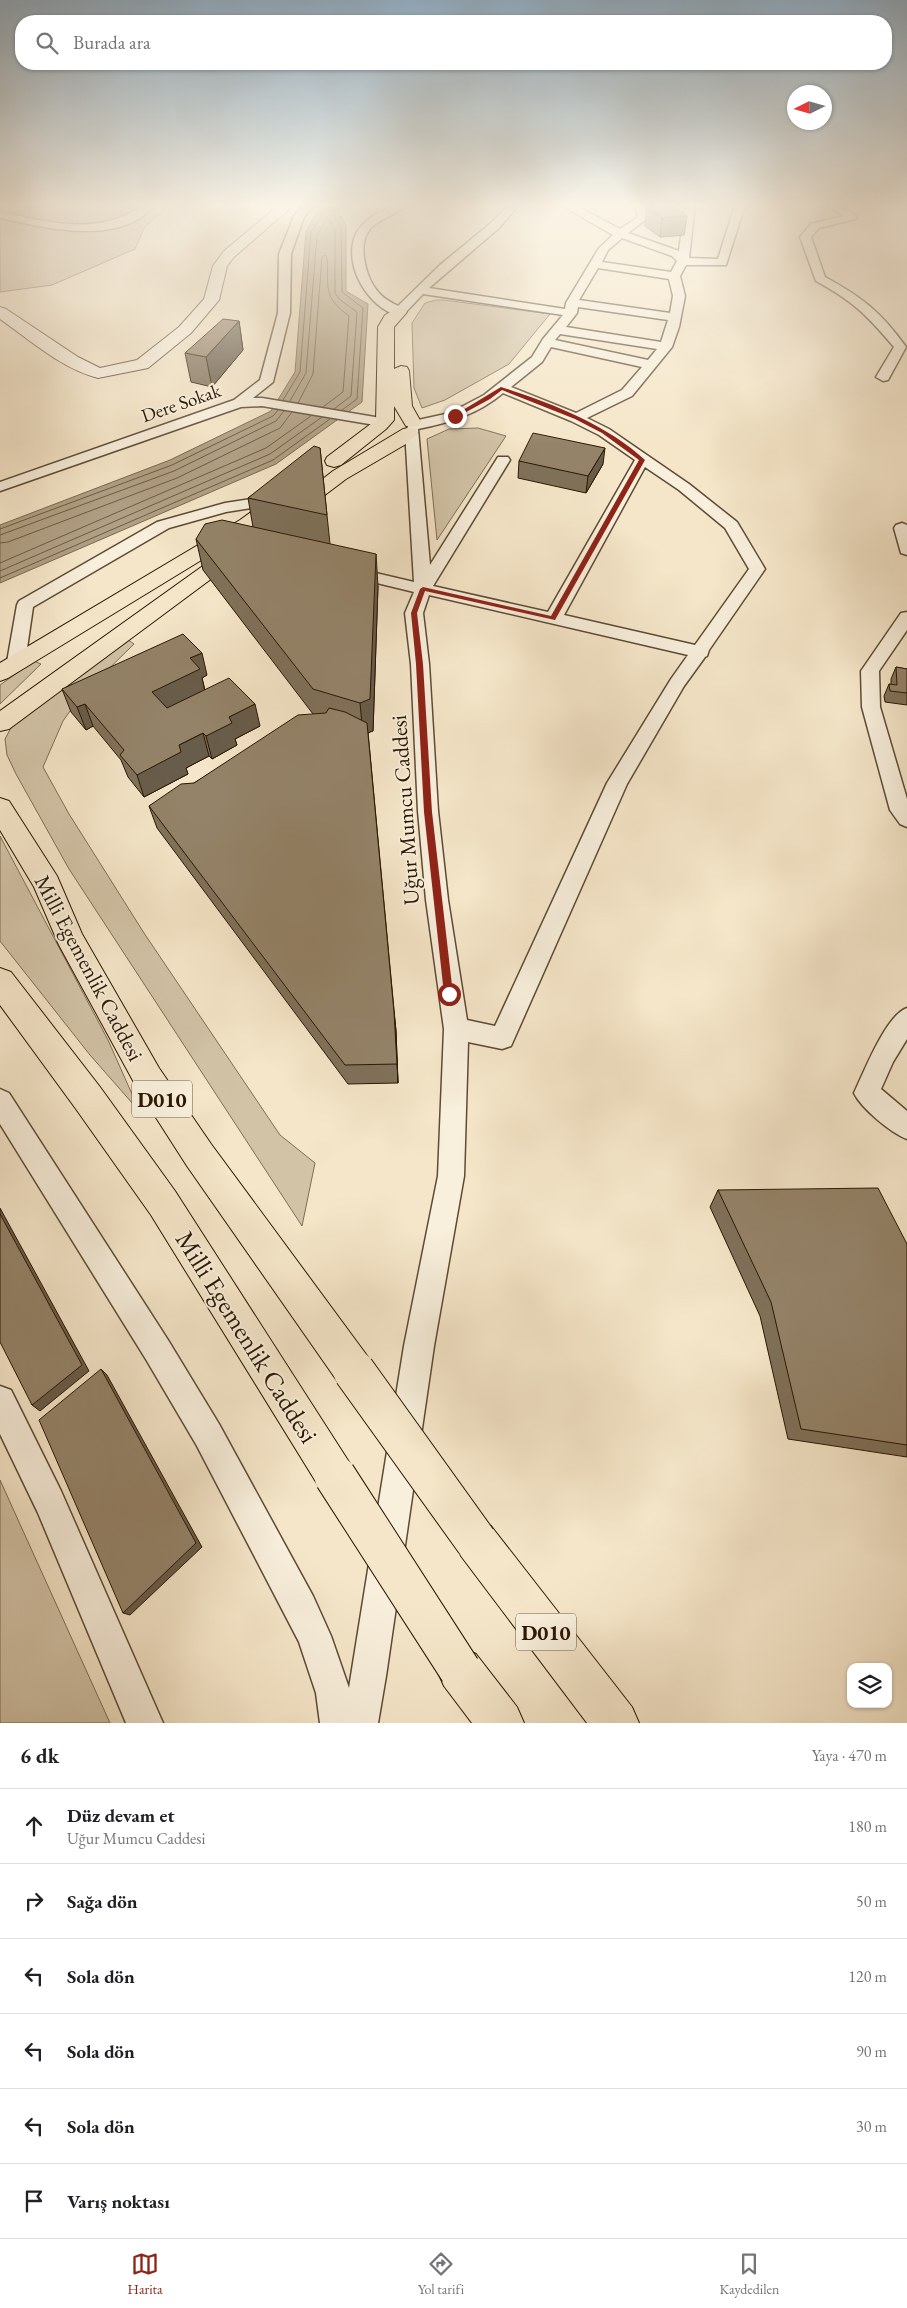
<!DOCTYPE html>
<html lang="tr">
<head>
<meta charset="utf-8">
<style>
  body { margin:0; font-family:"EB Garamond",serif; background:#f2f2f2; color:#202124 }
  .controls { position:absolute; right:15px; bottom:15px; display:grid; overflow:hidden; border-radius:10px; box-shadow:0 1px 4px #0004 }
  .controls button { width:45px; height:45px; display:grid; place-items:center; padding:0; border:0; border-bottom:1px solid #e0e0e0; background:#fff; color:#202124; font:25px sans-serif }
  .compass { position:absolute; left:787px; top:85px; width:45px; height:45px; border-radius:50%; background:#fff; box-shadow:0 1px 4px #0004; rotate:265deg }
  .stop { position:absolute; width:15px; height:15px; margin:-11px; border:4px solid #8f2418; border-radius:50%; background:#fff }
  .stop.end { background:#8f2418; border-color:#fff; box-shadow:0 1px 5px #0008 }
  .list { margin:0; padding:0; list-style:none }
  h2 { display:flex; justify-content:space-between; align-items:center; height:65px; margin:0; padding:0 20px; font-size:21px }
  h2 small { font-size:16px; font-weight:400; color:#757577 }
  .list li { display:grid; grid-template-columns:32px 1fr auto; gap:15px; align-items:center; box-sizing:border-box; height:75px; padding:0 20px; border-top:1px solid #e0e0e0 }
  .list b { display:block; font-size:19px; white-space:nowrap }
  .list p { margin:0; font-size:16px; white-space:nowrap; color:#757577 }
  .list em { font-size:16px; font-style:normal; color:#757577 }
  .icon { flex:none; width:28px; height:28px; fill:none; stroke:currentColor; stroke-width:2; stroke-linecap:round; stroke-linejoin:round }
  .map { position:relative; flex:none; width:907px; height:1723px; overflow:hidden }
  .search { position:absolute; background:#fff; box-shadow:0 1px 4px #0004; left:15px; right:15px; top:15px; height:55px; display:flex; align-items:center; gap:12px; box-sizing:border-box; padding:0 18px; border-radius:20px; color:#757577; font-size:19px }
  .sheet { height:515px; background:#fff }
  nav { display:flex; justify-content:space-around; align-items:center; box-sizing:border-box; height:70px; border-top:1px solid #e0e0e0; background:#fff; font-size:14px; color:#757577 }
  nav a { display:grid; justify-items:center; gap:2px }
  nav .on { color:#8f2418 }
  .map>svg:first-child { display:block }
  .green { fill:#d2c3a7; stroke:#7e6d54 }
  .water { fill:#b0a085; stroke:#7a6951 }
  .lines { fill:none; stroke-linecap:round; stroke-linejoin:round }
  .shore { stroke:#6d5c44; stroke-width:1 }
  .stream { stroke:#7a6951; stroke-width:4 }
  .minor-casing { stroke:#5d4b34; stroke-width:3 }
  .tertiary-casing { stroke:#5d4b34; stroke-width:2 }
  .trunk-casing { stroke:#2a1702; stroke-width:2 }
  .minor { fill:#f8efdc; fill-rule:evenodd }
  .tertiary { fill:#f8efdc; fill-rule:evenodd }
  .trunk { fill:#f5e6c9; fill-rule:evenodd }
  .trunk-bridge-casing { stroke:#2a1702; stroke-width:43; stroke-linecap:butt }
  .trunk-bridge { stroke:#f5e6c9; stroke-width:41 }
  .wall { fill:#7f715a; stroke:#2a1702 }
  .shaded-wall { fill:#685c4a; stroke:#2a1702 }
  .building { fill:#948369; stroke:#2a1702 }
  .route { fill:#8f2418 }
  .labels { text-anchor:middle; dominant-baseline:central; stroke-width:4; stroke-linejoin:round; paint-order:stroke }
  .far-street-label { font-size:19px; fill:#2a1702; stroke:#f8efdc }
  .shield { fill:#f8efdc; stroke:#685843; stroke-width:1 }
  .shield-label { font-size:21px; font-weight:bold; fill:#2a1702 }
  .street-label { font-size:22px; fill:#2a1702; stroke:#f8efdc }
  .near-street-label { font-size:26px; fill:#2a1702; stroke:#f8efdc }
</style>
</head>
<body>
<div class="map">
<svg width="907" height="1723" viewBox="0 0 907 1723">
  <rect width="100%" height="100%" fill="#f5e6c9"/>
  <filter id="stains"><feTurbulence type="fractalNoise" baseFrequency=".004" numOctaves="4"/><feColorMatrix values="0 0 0 0 .2 0 0 0 0 .09 0 0 0 0 .02 0 0 0 .5 -.17"/></filter>
  <radialGradient id="worn" r=".72"><stop offset=".6" stop-color="#630" stop-opacity="0"/><stop offset="1" stop-color="#630" stop-opacity=".3"/></radialGradient>
  <g class="green">
    <polygon points="0,205 169,205 144,228 135,249 52,285 0,292"/>
    <polygon points="436,300 444,300 550,314 509,364 445,400 422,408 414,388 412,323 425,303"/>
    <polygon points="478,428 506,436 437,540 427,439 449,429"/>
    <polygon points="127,639 134,644 80,697 63,721 43,767 69,814 144,933 280,1135 315,1163 302,1226 69,869 16,774 7,755 5,739 13,724"/>
    <polygon points="34,661 41,664 0,704 0,685"/>
    <polygon points="0,836 108,1040 140,1112 90,1055 0,941"/>
    <polygon points="0,1480 110,1723 0,1723"/>
  </g>
  <polygon class="water" points="321,205 334,205 346,225 346,291 368,304 362,402 276,464 0,583 0,525 170,460 271,411 295,372 306,231"/>
  <g class="lines">
    <g class="shore">
      <polyline points="330,205 328,206 341,227 342,292 363,308 357,399 342,410"/>
      <polyline points="283,400 300,372 311,232 327,206 325,205"/>
      <polyline points="290,401 306,373 317,235 328,219 335,229 335,293 339,299 357,312 351,396 334,409"/>
      <path d="M298 403 313 374 322 257 325 255 327 257C329 288 322 296 349 316L343 392 323 407"/>
      <polyline points="0,529 172,465 273,416 278,410"/>
      <polyline points="0,535 174,471 276,421 284,411"/>
      <polyline points="0,543 8,542 177,478 280,428 292,412"/>
      <polyline points="0,563 266,448 311,416"/>
      <polyline points="0,571 270,454 322,417"/>
      <polyline points="0,578 273,460 330,419"/>
    </g>
    <polyline class="stream" points="336,209 350,205"/>
    <g class="minor-casing">
      <g id="minor">
        <path d="M143 205H155C119 247 46 228 0 218V212C50 222 98 237 143 205Z"/>
        <polygon points="304,205 315,205 304,217 291,254 290,313 273,382 253,398 262,398 381,418 388,422 386,425 381,426 262,406 241,407 0,491 0,482 234,400 260,380 278,313 279,254 294,216"/>
        <path d="M393 205H406C397 215 381 218 371 228 356 244 366 279 379 293 384 299 391 302 398 306L440 265 491 223 509 205H519L499 228 429 288 565 309 566 303 599 248 613 235 561 205H574L620 229 638 217 635 205H645L648 218 628 233 679 251 685 205H695L689 258 718 259 735 205H745L726 265H686L680 276 685 296 679 327 672 347 632 396 587 418 609 429 689 484 737 522 765 569 709 650 707 656 705 657 684 686 627 784 511 1046 502 1049 468 1042 464 1176 434 1346 386 1676 378 1723H320L316 1693 299 1642 197 1446 147 1361 0 1124V1089L9 1093 168 1340 219 1424 313 1596 331 1636 349 1688 404 1346 438 1176 444 1029 426 900 418 811 411 664 405 613 414 592 344 575 342 572 344 569 350 567 414 582 405 430 408 427 407 425 409 422 450 413 484 395 532 357 543 339 563 315 423 294 403 315 399 316C368 308 342 264 356 234 363 220 379 212 393 205ZM622 238 672 256 677 261 671 272 602 262 608 250ZM598 268 669 279 673 296 670 313 579 300ZM578 307 668 320 661 342 566 327 577 313ZM560 334 657 349 648 360 555 340ZM551 347 642 367 622 390 576 413 511 387 542 362ZM503 393 571 421 599 435 635 460 548 612 433 586 510 460 508 457H498L430 565 418 429C449 423 478 414 503 393ZM645 467 679 490 725 528 749 569 695 645 564 615ZM429 595 688 655 671 679 607 783 495 1026 467 1020 448 900 438 811 429 664 423 613Z"/>
        <path d="M827 205H839L857 217 856 219 819 228 811 237 825 277C862 297 881 312 906 347L888 380 883 381 876 377 894 347C866 314 854 302 816 281L800 237 811 224 843 216Z"/>
        <polygon points="278,495 283,497 286,500 283,503 226,512 169,528 33,607 25,662 22,666 16,668 10,666 7,662 17,605 19,601 157,522 225,503"/>
        <polygon points="902,523 907,525 907,555 901,553 894,528 896,525"/>
        <polygon points="907,612 907,630 879,671 880,707 907,799 907,827 900,824 890,810 862,707 861,671 901,613"/>
        <path d="M907 1008V1039L893 1062 881 1089 907 1111V1139C891 1133 861 1108 854 1093 864 1072 886 1015 907 1008Z"/>
        <polygon points="0,1386 11,1390 61,1491 163,1723 126,1723 38,1513 0,1434"/>
      </g>
    </g>
    <g class="tertiary-casing">
      <path id="tertiary" d="M279 205H294L234 257 227 266 219 300 191 333 148 368 98 378C62 369 30 340 0 319V307L6 309 78 357 100 368 137 360 179 327 204 299 213 266 224 251Z"/>
    </g>
    <g class="trunk-casing">
      <g id="trunk">
        <polygon points="399,307 405,309 407,312 394,327 394,369 401,366 407,367 409,371 412,406 421,422 418,426 406,426 394,406 394,401 394,420 386,429 341,465 334,467 327,465 325,461 327,457 376,420 378,327 385,315"/>
        <polygon points="409,428 415,429 418,433 406,444 346,479 301,513 294,515 287,513 284,509 333,471 403,429"/>
        <polygon points="283,492 290,494 293,498 290,502 254,528 8,678 0,681 0,663 240,520 276,494"/>
        <polygon points="235,546 242,548 245,552 242,556 9,729 0,731 0,711 228,548"/>
        <polygon points="0,798 9,801 57,876 82,934 159,1068 211,1144 368,1357 373,1371 368,1385 354,1390 340,1385 187,1166 137,1088 59,945 34,887 0,830"/>
        <polygon points="0,968 11,972 100,1087 175,1191 349,1462 355,1476 349,1490 335,1496 321,1490 151,1215 76,1109 0,1005"/>
        <polygon points="476,1520 491,1526 632,1707 639,1723 587,1723 461,1556 455,1541 461,1526"/>
        <polygon points="460,1647 476,1654 517,1707 524,1723 472,1723 444,1686 437,1670 444,1654"/>
      </g>
    </g>
    <use href="#minor" class="minor"/>
    <use href="#tertiary" class="tertiary"/>
    <use href="#trunk" class="trunk"/>
    <g class="trunk-bridge-casing">
      <g id="trunk-bridge">
        <polyline points="354,1371 476,1541"/>
        <polyline points="335,1476 460,1670"/>
      </g>
    </g>
    <use href="#trunk-bridge" class="trunk-bridge"/>
  </g>
  <g class="wall">
    <polygon points="647,207 687,216 684,235 660,237 645,226"/>
    <polygon points="239,321 243,350 212,387 191,382 185,353"/>
    <polygon points="320,448 330,544 378,586 373,731 368,732 396,1031 398,1083 348,1084 157,828 149,806 194,783 313,714 203,570 196,539 253,527 248,498"/>
    <polygon points="519,461 603,464 586,493 518,478"/>
    <polygon points="896,667 907,669 907,705 885,702 884,696 889,684 891,685 891,679"/>
    <polygon points="207,675 202,678 205,690 260,726 235,739 237,745 212,759 209,756 186,768 188,774 144,797 128,777 121,760 93,726 86,730 71,712 62,689"/>
    <polygon points="718,1190 907,1244 907,1457 788,1439 760,1316 710,1207"/>
  </g>
  <g class="shaded-wall">
    <polygon points="687,216 684,235 660,237 662,218"/>
    <polygon points="239,321 243,350 212,387 206,357"/>
    <polygon points="605,448 603,464 586,493 588,476"/>
    <polygon points="376,554 378,586 373,731 363,735 360,703"/>
    <polygon points="202,653 207,675 202,678 205,692 159,714 152,692 190,658"/>
    <polygon points="85,704 93,726 86,730 77,707"/>
    <polygon points="255,704 260,726 235,739 237,745 212,759 206,736 229,717"/>
    <polygon points="203,733 209,756 186,768 188,774 144,797 137,775 179,745"/>
    <polygon points="394,1012 396,1031 398,1083 397,1064"/>
    <polygon points="0,1208 89,1371 40,1411 32,1405 0,1214"/>
    <polygon points="101,1369 107,1375 202,1547 130,1615 123,1613"/>
  </g>
  <g class="building">
    <polygon points="661,205 672,205 687,216 662,218 647,207"/>
    <polygon points="223,319 239,321 206,357 185,353"/>
    <polygon points="533,433 605,448 588,476 519,461"/>
    <polygon points="314,446 320,448 327,515 248,498"/>
    <polygon points="222,520 376,554 370,699 360,703 313,689 196,539 205,524"/>
    <polygon points="183,634 202,653 190,658 200,669 152,692 167,708 229,678 255,704 229,717 232,723 206,736 203,733 179,745 181,752 137,775 120,755 124,750 85,704 77,707 62,689"/>
    <polygon points="896,667 907,669 907,693 890,691 889,684 897,685"/>
    <polygon points="329,708 345,712 367,723 394,1012 397,1064 345,1065 149,806 181,784 194,783 298,715 326,713"/>
    <polygon points="878,1188 907,1244 907,1445 801,1429 771,1302 718,1190"/>
    <polygon points="0,1214 82,1365 32,1405 0,1342"/>
    <polygon points="101,1369 196,1543 123,1613 39,1420"/>
  </g>
  <linearGradient id="sky" x2="0" y2="1"><stop stop-color="#91acc0"/><stop offset="0.46" stop-color="#faf4e7"/><stop offset="1" stop-color="#faf4e7" stop-opacity="0"/></linearGradient>
  <rect width="907" height="446" fill="url(#sky)"/>
  <path class="route" d="M501 387C549 402 608 425 645 460L555 620 425 591 417 613 423 664 432 812 453 994 449 998 444 994 424 812 416 664 411 613 420 589 423 587 551 616 639 460 602 433 575 419 502 390 490 399 457 417 453 416Z"/>
  <g class="labels">
    <g class="far-street-label">
      <text transform="translate(181 403) rotate(-19)">Dere Sokak</text>
    </g>
    <g class="shield">
      <rect x="132" y="1080.5" width="60" height="37" rx="4"/>
      <rect x="516" y="1613.5" width="60" height="37" rx="4"/>
    </g>
    <g class="shield-label">
      <text x="162" y="1099">D010</text>
      <text x="546" y="1632">D010</text>
    </g>
    <g class="street-label">
      <text transform="translate(405 810) rotate(-94)">Uğur Mumcu Caddesi</text>
      <text transform="translate(89 968) rotate(62)">Milli Egemenlik Caddesi</text>
    </g>
    <g class="near-street-label">
      <text transform="translate(247 1337) rotate(58)">Milli Egemenlik Caddesi</text>
    </g>
  </g>
  <rect width="100%" height="100%" filter="url(#stains)"/>
  <rect width="100%" height="100%" fill="url(#worn)"/>
</svg>
<div class="controls">
<button><svg class="icon" aria-label="layers" viewBox="0 0 24 24"><path d="M12 4l9 5-9 5-9-5zM3 14l9 5 9-5"/></svg></button>
</div>
<svg class="compass" viewBox="-18 -18 36 36"><path d="M0-13l5 13h-10z" fill="#e53935"/><path d="M0 13l5-13h-10z" fill="#757577"/></svg>
<div class="stop" style="left:449px;top:994px"></div>
<div class="stop end" style="left:455px;top:416px"></div>
<div class="search"><svg class="icon" aria-label="search" viewBox="0 0 24 24"><circle cx="10" cy="10" r="6"/><path d="M15 15l6 6"/></svg>Burada ara</div>
</div>
<section class="sheet">
<h2>6 dk<small>Yaya · 470 m</small></h2>
<ul class="list">
<li><svg class="icon" aria-label="ahead" viewBox="0 0 24 24"><path d="M12 20V5M6 11l6-6 6 6"/></svg><div><b>Düz devam et</b><p>Uğur Mumcu Caddesi</p></div><em>180 m</em></li>
<li><svg class="icon" aria-label="right" viewBox="0 0 24 24"><path d="M7 20v-9h11M14 6l5 5-5 5"/></svg><div><b>Sağa dön</b></div><em>50 m</em></li>
<li><svg class="icon" aria-label="left" viewBox="0 0 24 24"><path d="M17 20v-9H6M10 6l-5 5 5 5"/></svg><div><b>Sola dön</b></div><em>120 m</em></li>
<li><svg class="icon" aria-label="left" viewBox="0 0 24 24"><path d="M17 20v-9H6M10 6l-5 5 5 5"/></svg><div><b>Sola dön</b></div><em>90 m</em></li>
<li><svg class="icon" aria-label="left" viewBox="0 0 24 24"><path d="M17 20v-9H6M10 6l-5 5 5 5"/></svg><div><b>Sola dön</b></div><em>30 m</em></li>
<li><svg class="icon" aria-label="arrive" viewBox="0 0 24 24"><path d="M6 21V4h12l-3 4 3 4H6"/></svg><div><b>Varış noktası</b></div></li>
</ul>
</section>
<nav>
<a class="on"><svg class="icon" aria-label="map" viewBox="0 0 24 24"><path d="M3 6l6-2 6 2 6-2v14l-6 2-6-2-6 2zM9 4v14M15 6v14"/></svg>Harita</a>
<a><svg class="icon" aria-label="directions" viewBox="0 0 24 24"><path d="M12 3l9 9-9 9-9-9zM9 14v-3h6M13 9l2 2-2 2"/></svg>Yol tarifi</a>
<a><svg class="icon" aria-label="saved" viewBox="0 0 24 24"><path d="M7 4h10v16l-5-4-5 4z"/></svg>Kaydedilen</a>
</nav>
</body>
</html>
